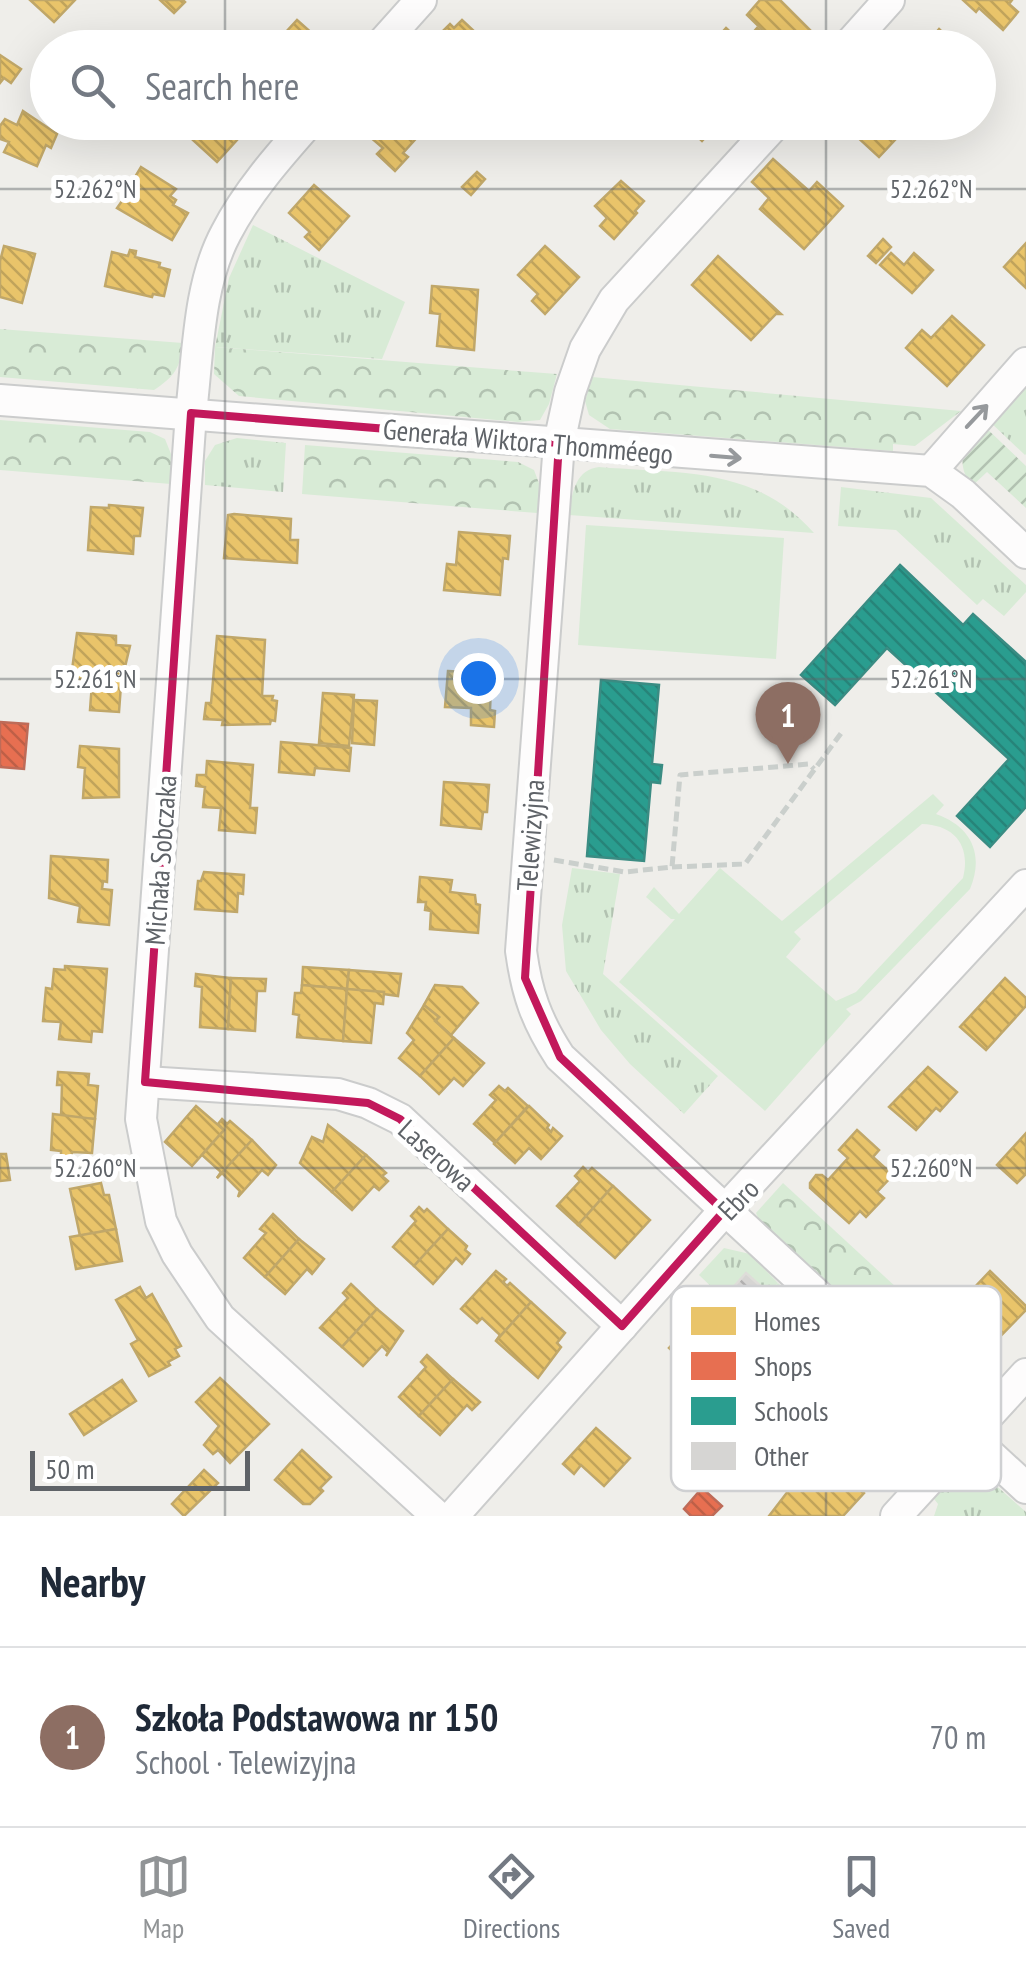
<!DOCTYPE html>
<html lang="en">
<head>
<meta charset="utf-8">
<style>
  body { margin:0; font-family:"PT Sans Narrow",sans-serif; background:#f6f6f7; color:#1f2937 }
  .scale { position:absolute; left:30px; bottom:25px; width:220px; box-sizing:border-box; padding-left:10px; border:5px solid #5f6368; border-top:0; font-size:28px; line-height:35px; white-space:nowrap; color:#5f6368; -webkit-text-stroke:8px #fff; paint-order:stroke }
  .you { position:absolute; left:478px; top:678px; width:35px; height:35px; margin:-25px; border:8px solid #fff; border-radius:50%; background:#1a73e8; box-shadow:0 0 0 15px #1a73e833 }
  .badge { display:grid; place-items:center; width:65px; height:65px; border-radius:50%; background:#919496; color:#fff; font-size:32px; font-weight:700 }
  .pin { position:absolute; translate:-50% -82px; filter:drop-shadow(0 2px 5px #0008) }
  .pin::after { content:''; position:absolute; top:52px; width:35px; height:30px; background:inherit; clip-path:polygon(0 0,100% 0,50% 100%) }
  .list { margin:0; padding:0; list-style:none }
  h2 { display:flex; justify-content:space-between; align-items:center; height:130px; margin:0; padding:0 40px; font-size:42px }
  h2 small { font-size:32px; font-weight:400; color:#747a83 }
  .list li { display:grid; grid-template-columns:65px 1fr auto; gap:30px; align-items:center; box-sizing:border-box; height:180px; padding:0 40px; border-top:2px solid #e0e1e3 }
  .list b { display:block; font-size:38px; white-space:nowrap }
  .list p { margin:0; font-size:32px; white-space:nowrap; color:#747a83 }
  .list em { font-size:32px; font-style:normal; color:#747a83 }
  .icon { flex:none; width:55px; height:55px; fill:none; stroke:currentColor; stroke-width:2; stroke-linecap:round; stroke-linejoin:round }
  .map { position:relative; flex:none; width:1026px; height:1516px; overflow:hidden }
  .search { position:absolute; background:#fff; box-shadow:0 10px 40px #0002; left:30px; right:30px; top:30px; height:110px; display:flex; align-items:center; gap:25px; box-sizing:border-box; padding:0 35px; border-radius:55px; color:#747a83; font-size:38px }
  .sheet { height:310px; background:#fff }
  nav { display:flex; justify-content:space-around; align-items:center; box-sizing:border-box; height:140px; border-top:2px solid #e0e1e3; background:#fff; font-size:28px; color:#747a83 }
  nav a { display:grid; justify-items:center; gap:5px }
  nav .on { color:#919496 }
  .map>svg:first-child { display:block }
  .grass { fill:url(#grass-tufts) }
  .forest { fill:url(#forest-crowns) }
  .garden { fill:url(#garden-furrows) }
  .pitch { fill:#d8ebd6; fill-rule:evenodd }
  .homes { fill:url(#homes-back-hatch); stroke:#c0a769; stroke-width:2.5 }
  .shops { fill:url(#shops-back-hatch); stroke:#be6b58; stroke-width:2.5 }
  .schools { fill:url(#schools-back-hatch); stroke:#3a8c83; stroke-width:2.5 }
  .building { fill:url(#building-back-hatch); stroke:#deddd9; stroke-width:2.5 }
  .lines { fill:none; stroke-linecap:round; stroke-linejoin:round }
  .minor-casing { stroke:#cbcccc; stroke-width:34 }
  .path { stroke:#cacfcc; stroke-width:5; stroke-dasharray:10 5; stroke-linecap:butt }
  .minor { stroke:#fdfcfc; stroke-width:30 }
  .oneway { stroke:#96999c }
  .marked { fill:none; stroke:#c2185b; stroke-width:8; stroke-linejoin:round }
  .ticks { fill:none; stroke:#5f6368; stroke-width:2.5; stroke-opacity:0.45 }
  .labels { text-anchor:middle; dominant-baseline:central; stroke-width:10; stroke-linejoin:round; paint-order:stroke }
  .street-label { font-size:28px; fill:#5f6368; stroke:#fff }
  .key { fill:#fff; stroke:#cfd0d2; stroke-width:2.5 }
  .key-label { font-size:28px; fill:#5f6368 }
  .ticks-label { font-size:25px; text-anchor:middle; fill:#5f6368; stroke:#fff; stroke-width:10; stroke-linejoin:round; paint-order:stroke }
</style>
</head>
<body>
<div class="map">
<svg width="1026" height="1516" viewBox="0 0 1026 1516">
  <defs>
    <pattern id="grass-tufts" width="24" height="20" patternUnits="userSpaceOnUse" patternTransform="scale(2.5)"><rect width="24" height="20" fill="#d8ebd6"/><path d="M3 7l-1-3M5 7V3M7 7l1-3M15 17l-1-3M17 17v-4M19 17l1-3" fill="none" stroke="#b2c2b1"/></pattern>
    <pattern id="forest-crowns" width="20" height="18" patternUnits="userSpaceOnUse" patternTransform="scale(2.5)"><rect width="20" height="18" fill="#d8ebd6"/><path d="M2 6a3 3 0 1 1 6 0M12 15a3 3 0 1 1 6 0" fill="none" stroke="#b2c2b1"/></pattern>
    <pattern id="garden-furrows" width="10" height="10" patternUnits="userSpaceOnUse" patternTransform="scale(2.5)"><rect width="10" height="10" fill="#d8ebd6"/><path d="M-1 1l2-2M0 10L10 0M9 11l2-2" fill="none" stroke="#b2c2b1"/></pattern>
    <pattern id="homes-back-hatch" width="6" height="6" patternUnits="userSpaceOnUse" patternTransform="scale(2.5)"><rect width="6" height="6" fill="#e9c46a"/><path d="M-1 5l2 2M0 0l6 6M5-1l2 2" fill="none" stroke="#c0a35b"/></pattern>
    <pattern id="shops-back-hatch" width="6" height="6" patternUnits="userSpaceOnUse" patternTransform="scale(2.5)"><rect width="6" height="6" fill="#e76f51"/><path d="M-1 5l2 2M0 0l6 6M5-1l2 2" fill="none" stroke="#be5f47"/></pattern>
    <pattern id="schools-back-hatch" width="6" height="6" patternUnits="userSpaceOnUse" patternTransform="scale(2.5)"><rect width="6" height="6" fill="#2a9d8f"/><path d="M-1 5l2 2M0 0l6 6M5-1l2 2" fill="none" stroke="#278479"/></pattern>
    <pattern id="building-back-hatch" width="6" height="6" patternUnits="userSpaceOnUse" patternTransform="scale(2.5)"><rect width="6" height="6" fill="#d6d5d3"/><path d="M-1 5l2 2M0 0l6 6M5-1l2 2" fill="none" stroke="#b1b0af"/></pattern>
  </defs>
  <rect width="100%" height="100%" fill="#efeeea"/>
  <g class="grass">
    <polygon points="253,225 405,302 382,359 215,347 229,278"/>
    <polygon points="1026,380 1026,454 1025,455 988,420"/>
    <polygon points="237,438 286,443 283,492 205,485 205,461 215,445"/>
    <path d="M599 467C681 474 755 466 814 533L569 515C572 493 575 470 599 467Z"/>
    <polygon points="841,487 931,498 1026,585 1026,592 1004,616 983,599 977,605 896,530 838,526"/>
    <polygon points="572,868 620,874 603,974 718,1076 684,1114 630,1064 601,1030 566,971 562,925"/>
    <polygon points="724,1248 750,1254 778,1283 746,1320 699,1275"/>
    <polygon points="964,1471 983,1474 1026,1512 1026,1516 934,1516 938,1504 931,1495 948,1478"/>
  </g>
  <g class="forest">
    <path d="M0 329 183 343C180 368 175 376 154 390L0 377Z"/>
    <polygon points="215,347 557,374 549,404 540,420 518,422 239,396 214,374"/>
    <polygon points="592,377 961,411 915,446 893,444 893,451 610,429 589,415 585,401"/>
    <polygon points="0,420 150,432 165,439 173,459 171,484 0,470"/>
    <polygon points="305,445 518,462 534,470 540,486 537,513 302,494"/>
    <polygon points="783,1183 998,1381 975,1405 949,1401 766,1236 756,1213"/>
    <polygon points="778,1283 935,1429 937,1449 914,1473 746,1320"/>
  </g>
  <path class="garden" d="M983 425 1026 466V508L987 472 971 487C955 458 963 448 983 425Z"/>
  <g class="pitch">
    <polygon points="586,525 784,538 776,659 578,645"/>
    <path d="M933 794 944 805 936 814C970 826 985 853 970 889L861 1001 846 1009 851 1014 765 1111 619 982 675 919H671L646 897 654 887 679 914 720 868 782 921ZM922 824C955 825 971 846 963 878L856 992 836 1001 786 957 801 939 794 932Z"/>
  </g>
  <g class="homes">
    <polygon points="30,0 75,0 54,22"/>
    <polygon points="160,0 183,0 185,2 174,13"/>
    <polygon points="760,0 780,0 813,33 801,46 794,40 787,48 781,48 747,15"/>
    <polygon points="963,0 1012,0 1009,4 1018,12 1003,30 979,8 976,12"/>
    <polygon points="297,20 324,44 321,48 274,45"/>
    <polygon points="462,20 492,48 436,48 449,34 444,30 450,24 454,28"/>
    <polygon points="726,28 743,44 757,28 781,48 708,48"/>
    <polygon points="939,29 950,40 956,40 963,48 923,48"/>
    <polygon points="0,55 21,69 11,83 4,78 0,83"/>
    <polygon points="23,111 57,134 51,148 46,145 37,166 4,152 9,142 0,139 0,126 5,119 17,125"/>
    <polygon points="191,122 241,122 247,129 217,162 183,131"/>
    <polygon points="370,122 410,122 421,133 403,153 408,157 395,171 377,154 383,148 362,130"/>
    <polygon points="682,122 719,122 702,141"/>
    <polygon points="841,122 896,122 886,133 895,140 879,157"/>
    <polygon points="773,159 809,191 817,182 843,206 804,249 760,209 769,198 752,182"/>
    <polygon points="141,167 176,189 170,196 176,200 173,205 188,213 172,240 117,208 134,184 132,182"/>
    <polygon points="477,172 485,179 471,195 462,187"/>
    <polygon points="621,181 644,201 635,211 637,213 614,239 600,226 607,218 595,206"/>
    <polygon points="314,185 349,216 319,250 305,237 310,232 289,213"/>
    <polygon points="883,239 891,247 876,263 868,256"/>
    <polygon points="1026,243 1026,288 1004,267"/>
    <polygon points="4,246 35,254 22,303 0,297 0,261"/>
    <polygon points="545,246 579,277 545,314 532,301 538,294 518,275"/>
    <polygon points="130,250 136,251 135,257 160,263 159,267 170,270 164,296 153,294 152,297 105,286 112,252 128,256"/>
    <polygon points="891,253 904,265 914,253 933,270 912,293 880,265"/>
    <polygon points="718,256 781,314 776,314 751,340 692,285"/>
    <polygon points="432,286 478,290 474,350 437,346 440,314 430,313"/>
    <polygon points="952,316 984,345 947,386 906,348 922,330 931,338"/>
    <polygon points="109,505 143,508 140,536 134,536 133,554 88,550 91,507 109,508"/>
    <polygon points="234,514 291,519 290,540 298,540 297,563 224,558 228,515"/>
    <polygon points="459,532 510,536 508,559 503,558 500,595 444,590 447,564 456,565"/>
    <polygon points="77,633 116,636 116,645 130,646 125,667 132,671 134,677 129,684 121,685 119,712 90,710 92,683 78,679 72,670"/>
    <polygon points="217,636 265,640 262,696 273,696 272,700 277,701 275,721 271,720 270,724 222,725 223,720 204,719 206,703 211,703"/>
    <polygon points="448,671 498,674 496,688 491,687 490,710 495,711 494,727 471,725 471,708 445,707"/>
    <polygon points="323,693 354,695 349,746 319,743"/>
    <polygon points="354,700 377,701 374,745 352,743"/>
    <polygon points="281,742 351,748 349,771 315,768 314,775 279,772"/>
    <polygon points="80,746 119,749 119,797 83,798 85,768 78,767"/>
    <polygon points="207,761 253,765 250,808 257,808 255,833 219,830 221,808 203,807 205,787 196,786 197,775 206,775"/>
    <polygon points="444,782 489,785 487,812 483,812 481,829 441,825"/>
    <polygon points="51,856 108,860 107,882 103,881 102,889 112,890 109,925 78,922 80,906 49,898"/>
    <polygon points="204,872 244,875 243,894 238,893 237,912 195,909 198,881 201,881"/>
    <polygon points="420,877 452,880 450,892 475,895 476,904 480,905 478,933 430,929 431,911 425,910 426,902 418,902"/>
    <polygon points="65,966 107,969 102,1032 92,1031 91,1042 59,1039 61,1022 43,1021 46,988 52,989 54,969 65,970"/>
    <polygon points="303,967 349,970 347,989 302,985"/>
    <polygon points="349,970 401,974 398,996 347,989"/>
    <polygon points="196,974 231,978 228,1029 200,1027 202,987 195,986"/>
    <polygon points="231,978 266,979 265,991 257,991 255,1031 228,1029"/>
    <polygon points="1005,978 1026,998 1026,1006 986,1050 960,1027"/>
    <polygon points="302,985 347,989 343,1041 297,1037 299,1015 293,1014 295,993 301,993"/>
    <polygon points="435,985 462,987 478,1003 451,1035 435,1021 439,1017 424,1005"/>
    <polygon points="347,989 384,992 383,1004 375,1003 371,1043 343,1041"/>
    <polygon points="424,1005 439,1017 435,1021 454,1038 420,1076 399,1058 414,1040 407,1033"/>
    <polygon points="454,1038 484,1063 463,1086 454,1078 439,1094 420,1076"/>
    <polygon points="928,1067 957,1092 940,1111 936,1108 916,1130 889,1107"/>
    <polygon points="58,1072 89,1074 88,1085 98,1086 95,1119 61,1117 62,1085 57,1085"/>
    <polygon points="499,1086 505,1091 508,1088 528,1106 495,1143 474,1124 496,1100 490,1095"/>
    <polygon points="196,1106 224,1130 192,1166 165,1142"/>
    <polygon points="529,1106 549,1125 547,1128 551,1132 553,1128 562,1136 541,1159 529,1148 515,1163 494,1144"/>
    <polygon points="53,1114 95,1119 92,1153 72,1152 71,1159 61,1158 61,1151 51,1150"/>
    <polygon points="222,1119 227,1124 230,1121 252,1140 217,1178 221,1172 202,1155 224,1130 218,1124"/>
    <polygon points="328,1125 366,1155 332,1192 300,1163 312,1137 323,1142"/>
    <polygon points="857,1130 879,1150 873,1157 893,1175 877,1192 884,1198 866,1217 860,1211 849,1223 810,1188 810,1183 816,1175 822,1175 828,1180 848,1158 839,1150"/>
    <polygon points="1026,1133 1026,1174 1017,1183 997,1165"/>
    <polygon points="252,1140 276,1165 268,1175 262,1170 238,1197 240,1191 222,1173 217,1178"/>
    <polygon points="0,1154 6,1154 10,1180 0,1181"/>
    <polygon points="366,1155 386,1173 382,1176 388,1181 379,1190 374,1186 352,1210 332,1192"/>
    <polygon points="583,1167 588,1172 592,1168 613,1186 578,1225 557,1206 580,1181 575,1176"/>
    <polygon points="101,1183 104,1195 109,1195 116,1229 80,1236 70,1189"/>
    <polygon points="613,1186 650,1220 615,1258 578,1225"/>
    <polygon points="419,1207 424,1212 427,1209 448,1229 414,1266 393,1247 416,1221 411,1216"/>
    <polygon points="273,1214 299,1239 265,1277 244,1258 266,1233 260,1229"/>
    <polygon points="116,1229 122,1261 76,1269 70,1237"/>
    <polygon points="448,1229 467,1246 465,1250 470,1254 462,1264 456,1258 433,1284 414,1266"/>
    <polygon points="299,1239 324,1259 312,1274 307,1269 285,1294 265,1277"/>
    <polygon points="496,1271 506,1279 503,1282 507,1286 510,1283 531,1302 496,1341 500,1335 482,1318 477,1323 461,1309"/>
    <polygon points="990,1271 1026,1306 1026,1310 982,1355 963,1336 991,1307 973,1289"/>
    <polygon points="351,1284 377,1309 342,1347 320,1328 348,1298 343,1293"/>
    <polygon points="140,1287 146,1298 152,1294 181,1346 175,1349 179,1356 168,1362 170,1365 149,1376 131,1344 138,1340 116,1300"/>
    <polygon points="531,1302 565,1333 557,1343 561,1347 538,1378 496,1341"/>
    <polygon points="377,1309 403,1331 386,1356 388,1352 382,1346 363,1366 342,1347"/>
    <polygon points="699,1315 724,1337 719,1343 734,1358 700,1395 678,1375 687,1365 669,1348"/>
    <polygon points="427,1355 453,1379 419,1416 399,1397 426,1367 421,1362"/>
    <polygon points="220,1378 269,1424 230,1463 218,1450 213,1454 204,1445 219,1426 196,1402"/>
    <polygon points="453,1379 480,1402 472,1410 467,1405 440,1435 419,1416"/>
    <polygon points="122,1380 136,1401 84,1435 70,1414"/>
    <polygon points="596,1428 630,1458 604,1486 581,1465 574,1474 563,1464"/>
    <polygon points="302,1450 331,1477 320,1488 323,1491 310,1504 303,1504 275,1480"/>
    <polygon points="834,1466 864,1493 843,1516 769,1516 802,1473 816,1485"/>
    <polygon points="204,1470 218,1483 184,1516 172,1504"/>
  </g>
  <g class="shops">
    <polygon points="0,722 28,724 24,769 0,767"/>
    <polygon points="702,1488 722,1506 712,1516 691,1516 684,1509"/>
  </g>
  <g class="schools">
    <polygon points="900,565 963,625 973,614 1026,662 1026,807 990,847 957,816 1009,759 887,648 835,705 801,675"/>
    <polygon points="601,680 659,685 652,764 662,765 660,783 651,782 644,861 587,856"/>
  </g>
  <polygon class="building" points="746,1273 766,1291 750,1309 730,1291"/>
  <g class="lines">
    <g class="minor-casing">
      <g id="minor">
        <polyline points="378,48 421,0"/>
        <polyline points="846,48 889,0"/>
        <path d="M309 122C279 156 247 192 226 233 198 285 198 355 191 413L141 1119 161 1221 177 1254 220 1318 437 1516"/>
        <path d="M777 122 614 300 585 349 570 392 559 443 521 951C527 994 536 1020 560 1057L1026 1488"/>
        <polyline points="0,400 931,471 963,494 1026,553"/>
        <polyline points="931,471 1026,363"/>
        <polyline points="145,1082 338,1094 368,1103 400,1119 622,1326"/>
        <polyline points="453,1516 724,1211 1026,885"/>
        <polyline points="896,1516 1026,1374"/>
      </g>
    </g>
    <g class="path">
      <polyline points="554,860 625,872 672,867 680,775 809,764 814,769"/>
      <polyline points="672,867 745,864 842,732"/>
    </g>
    <use href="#minor" class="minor"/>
  </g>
  <defs><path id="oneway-shaft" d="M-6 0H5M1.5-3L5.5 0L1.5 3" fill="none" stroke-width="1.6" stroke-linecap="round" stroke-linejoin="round" transform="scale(2.5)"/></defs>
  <g class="oneway">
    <use href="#oneway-shaft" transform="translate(977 416) rotate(-47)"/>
    <use href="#oneway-shaft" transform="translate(726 457) rotate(5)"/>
  </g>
  <path class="marked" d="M191 413 559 443 525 978 560 1057 724 1211 622 1326 400 1119 368 1103 145 1082Z"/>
  <path class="ticks" d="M225 0V48M826 0V48M225 122V1516M826 122V1516M0 189H1026M0 679H1026M0 1168H1026"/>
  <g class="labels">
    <g class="street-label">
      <text transform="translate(528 441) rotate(5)">Generała Wiktora Thomméego</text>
      <text transform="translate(530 835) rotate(-86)">Telewizyjna</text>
      <text transform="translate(160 860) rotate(-86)">Michała Sobczaka</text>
      <text transform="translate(437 1155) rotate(42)">Laserowa</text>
      <text transform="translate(738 1199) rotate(-46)">Ebro</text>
    </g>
  </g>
  <rect x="671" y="1286" width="330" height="205" rx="15" class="key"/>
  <rect x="691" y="1307" width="45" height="28" fill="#e9c46a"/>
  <rect x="691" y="1352" width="45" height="28" fill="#e76f51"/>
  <rect x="691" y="1397" width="45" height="28" fill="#2a9d8f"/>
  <rect x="691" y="1442" width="45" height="28" fill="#d6d5d3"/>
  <g class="key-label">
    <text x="754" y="1331">Homes</text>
    <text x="754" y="1376">Shops</text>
    <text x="754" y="1421">Schools</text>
    <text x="754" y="1466">Other</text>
  </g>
  <g class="ticks-label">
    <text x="95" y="198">52.262°N</text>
    <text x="931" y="198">52.262°N</text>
    <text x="95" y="688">52.261°N</text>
    <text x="931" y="688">52.261°N</text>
    <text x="95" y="1177">52.260°N</text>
    <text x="931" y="1177">52.260°N</text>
  </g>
</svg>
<div class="scale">50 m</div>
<div class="you"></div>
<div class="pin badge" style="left:788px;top:764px;background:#8d6e63">1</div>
<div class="search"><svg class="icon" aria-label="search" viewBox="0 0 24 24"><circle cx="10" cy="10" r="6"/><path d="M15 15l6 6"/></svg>Search here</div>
</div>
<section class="sheet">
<h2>Nearby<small></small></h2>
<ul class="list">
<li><span class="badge" style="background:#8d6e63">1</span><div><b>Szkoła Podstawowa nr 150</b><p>School · Telewizyjna</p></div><em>70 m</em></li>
</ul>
</section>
<nav>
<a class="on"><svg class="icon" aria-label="map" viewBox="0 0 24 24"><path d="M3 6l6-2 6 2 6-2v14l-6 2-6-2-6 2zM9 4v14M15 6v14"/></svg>Map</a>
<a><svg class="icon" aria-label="directions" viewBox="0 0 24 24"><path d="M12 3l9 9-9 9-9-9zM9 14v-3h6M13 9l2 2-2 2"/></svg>Directions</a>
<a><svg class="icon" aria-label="saved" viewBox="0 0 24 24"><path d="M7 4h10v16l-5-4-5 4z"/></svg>Saved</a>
</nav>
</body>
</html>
